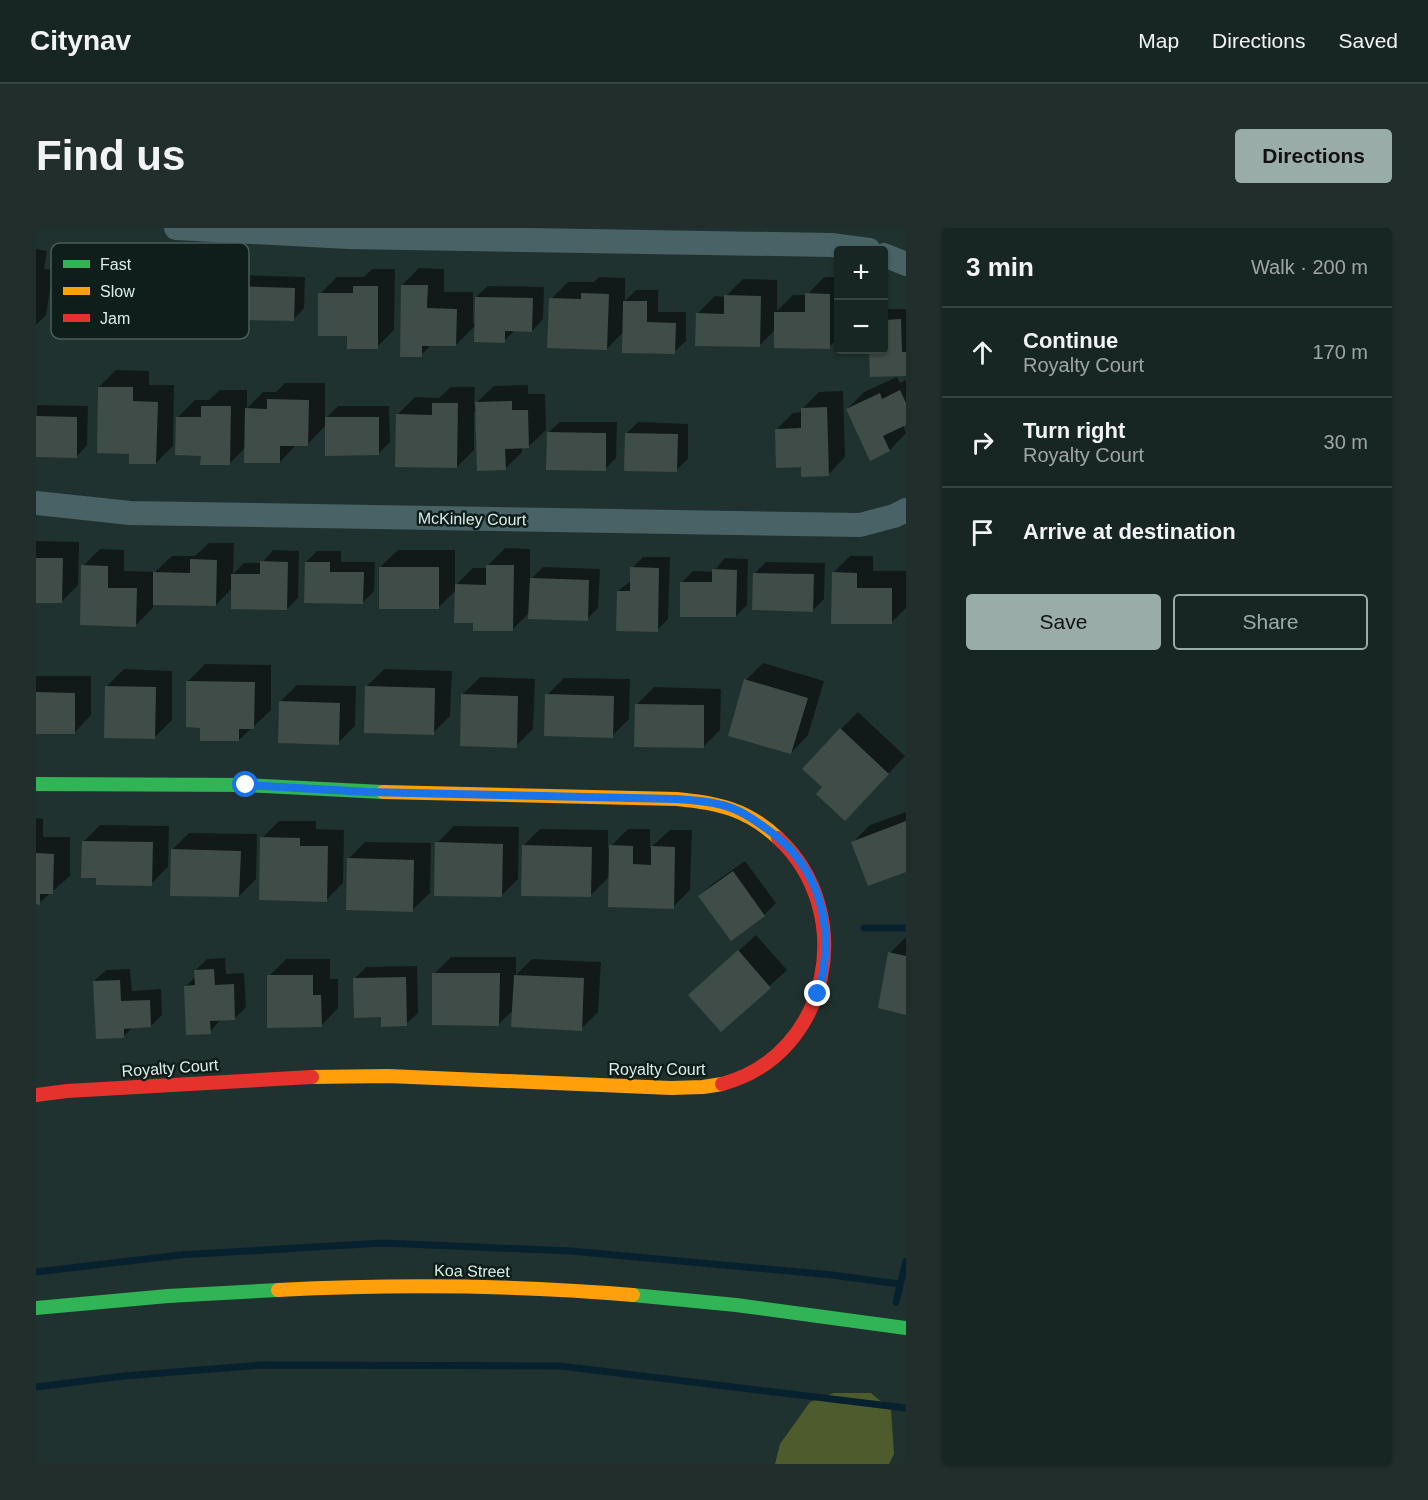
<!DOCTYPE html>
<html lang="en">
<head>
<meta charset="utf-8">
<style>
  body { margin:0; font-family:Helvetica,sans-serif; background:#212e2b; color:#f1f3f6 }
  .controls { position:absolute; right:18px; top:18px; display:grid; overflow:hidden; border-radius:6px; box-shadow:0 2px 4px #0004 }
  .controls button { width:54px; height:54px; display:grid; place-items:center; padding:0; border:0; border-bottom:2px solid #364341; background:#182623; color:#f1f3f6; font:30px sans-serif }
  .stop { position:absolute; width:18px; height:18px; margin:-14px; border:4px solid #1a73e8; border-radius:50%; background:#fff }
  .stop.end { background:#1a73e8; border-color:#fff; box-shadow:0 2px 6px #0008 }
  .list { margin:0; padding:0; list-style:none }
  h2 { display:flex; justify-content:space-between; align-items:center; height:78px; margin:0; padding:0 24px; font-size:26px }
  h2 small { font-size:20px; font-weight:400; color:#9fa5a6 }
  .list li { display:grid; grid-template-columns:39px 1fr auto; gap:18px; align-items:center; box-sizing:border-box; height:90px; padding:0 24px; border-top:2px solid #364341 }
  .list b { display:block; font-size:22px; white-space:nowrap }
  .list p { margin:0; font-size:20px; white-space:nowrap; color:#9fa5a6 }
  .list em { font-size:20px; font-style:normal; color:#9fa5a6 }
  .actions { display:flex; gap:12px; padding:18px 24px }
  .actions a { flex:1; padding:14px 0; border:2px solid #9aaca8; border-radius:6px; text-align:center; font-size:21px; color:#9aaca8 }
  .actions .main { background:#9aaca8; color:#111 }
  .icon { flex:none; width:33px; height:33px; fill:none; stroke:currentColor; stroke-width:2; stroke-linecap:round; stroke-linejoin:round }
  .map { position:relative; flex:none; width:870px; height:1236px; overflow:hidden; border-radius:6px }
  header { display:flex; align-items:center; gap:36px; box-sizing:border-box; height:84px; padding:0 30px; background:#182623; border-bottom:2px solid #364341 }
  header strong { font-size:28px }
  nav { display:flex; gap:33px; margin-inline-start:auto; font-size:21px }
  .intro { display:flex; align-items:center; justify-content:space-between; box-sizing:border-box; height:144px; padding:0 36px }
  h1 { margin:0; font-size:42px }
  .button { padding:15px 27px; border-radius:6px; background:#9aaca8; color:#111; font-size:21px; font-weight:700 }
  main { display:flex; gap:36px; padding:0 36px }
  aside { flex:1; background:#182623; border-radius:6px; box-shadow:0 2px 4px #0004 }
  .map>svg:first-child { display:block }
  .green { fill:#4e5c2d }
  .shadow { fill:#0007 }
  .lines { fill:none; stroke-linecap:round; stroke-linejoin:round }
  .stream { stroke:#07212f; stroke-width:7 }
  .building { fill:#404c47 }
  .street { stroke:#486265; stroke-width:24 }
  .fast { stroke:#30b455; stroke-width:14 }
  .slow { stroke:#ff9f0a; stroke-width:14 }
  .jam { stroke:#e5322d; stroke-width:14 }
  .route { stroke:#1a73e8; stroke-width:8 }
  .labels { text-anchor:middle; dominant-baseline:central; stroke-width:5; stroke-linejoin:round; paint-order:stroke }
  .street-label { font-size:16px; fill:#dbeee9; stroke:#0f1e1b }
  .key { fill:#0f1e1b; stroke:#4c5c59; stroke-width:1.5 }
  .key-label { font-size:16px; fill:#dbeee9 }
</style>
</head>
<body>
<header>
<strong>Citynav</strong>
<nav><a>Map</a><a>Directions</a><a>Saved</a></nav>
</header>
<div class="intro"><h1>Find us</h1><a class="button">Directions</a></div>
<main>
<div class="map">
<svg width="870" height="1236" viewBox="0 0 870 1236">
  <rect width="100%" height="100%" fill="#20322f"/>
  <polygon class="green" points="798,1165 835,1165 855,1182 858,1226 853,1236 739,1236 744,1216 774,1174"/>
  <g class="shadow">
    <polygon points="0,21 11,23 8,41 17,42 10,87 0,97"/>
    <polygon points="383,40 408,41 408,64 437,64 437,95 440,95 440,69 452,58 508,59 507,91 496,103 479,102 468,113 440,97 420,117 396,116 385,127 366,57"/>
    <polygon points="336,41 359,41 358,102 341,119 313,107 284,66 301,49 328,49"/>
    <polygon points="205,47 269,49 268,80 257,92 213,84 194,59"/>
    <polygon points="563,49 589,50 589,73 600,62 622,62 622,84 650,84 650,113 638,124 588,103 571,121 515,71 532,54 558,54"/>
    <polygon points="788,49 802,49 802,110 793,119 740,101 723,118 662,85 679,68 689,69 707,51 741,52 741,83 757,67 771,67"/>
    <polygon points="848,81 870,81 870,146 835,147 835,122 848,122"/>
    <polygon points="80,142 113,143 113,157 138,157 137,218 120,235 94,225 63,159"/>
    <polygon points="861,149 864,155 870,152 870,196 867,197 870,205 854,222 835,231 811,181 828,164"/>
    <polygon points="249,155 289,155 289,191 302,178 353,178 354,214 342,226 290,197 272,216 261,216 244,234 210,219 193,236 166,226 142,189 159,172 173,172 184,162 211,162 211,180 227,164 240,164"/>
    <polygon points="492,157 492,166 509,166 510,202 492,219 486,219 486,224 469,241 441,184 438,184 438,222 421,239 362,186 379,169 403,170 415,159 439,159 438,177 458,158"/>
    <polygon points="807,163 809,229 792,247 766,238 740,202 757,185 766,184 766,181 783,164"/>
    <polygon points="1,177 52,178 51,217 40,229 0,228"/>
    <polygon points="524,194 581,194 580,230 569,241 512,205"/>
    <polygon points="602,194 652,196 652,231 640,242 590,206"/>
    <polygon points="0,313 43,314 42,357 25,374 0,374"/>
    <polygon points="173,315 198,315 197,346 208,335 226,335 237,322 263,323 262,370 251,381 196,360 180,377 117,376 117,380 100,397 47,338 64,321 88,322 88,343 119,344 136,328 159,328"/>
    <polygon points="469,320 494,321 494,352 507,339 564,341 562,380 551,391 494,384 476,402 438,394 420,362 402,380 344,339 362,322 419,322 419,358 437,340 452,340 452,337"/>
    <polygon points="281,323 305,323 305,334 339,334 338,363 327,374 270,334"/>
    <polygon points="814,328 837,328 837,343 870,343 870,380 855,395 797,345"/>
    <polygon points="607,329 634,329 632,391 621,402 582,363 596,352 596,340"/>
    <polygon points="689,330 712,331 711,377 700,388 645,355 657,343 677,344"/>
    <polygon points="730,334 789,335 788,371 777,382 719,345"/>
    <polygon points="727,435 788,453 772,507 755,525 710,452"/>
    <polygon points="169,436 235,437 235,482 203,512 165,498 152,453"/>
    <polygon points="88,441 136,443 136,492 119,509 71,458"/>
    <polygon points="348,441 416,443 414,488 397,505 331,458"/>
    <polygon points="0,448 55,448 55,487 38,505 0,504"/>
    <polygon points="444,449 499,451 497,501 480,518 427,466"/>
    <polygon points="528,450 594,451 593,491 576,508 511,467"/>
    <polygon points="261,457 320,458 319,498 302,515 244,474"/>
    <polygon points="618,459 685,461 684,502 667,519 601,476"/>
    <polygon points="822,484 869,528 826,574 788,559 805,501"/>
    <polygon points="870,584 870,642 817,614 834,597"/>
    <polygon points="0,590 7,591 7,609 34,609 34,648 3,675 0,675"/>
    <polygon points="243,593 280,593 280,601 308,602 307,655 290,672 226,610"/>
    <polygon points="64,597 133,598 132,639 115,656 47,614"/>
    <polygon points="418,598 483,599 482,651 465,668 401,615"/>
    <polygon points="504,601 572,602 572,621 592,601 614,601 614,620 634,602 656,602 654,662 637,679 574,648 554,668 487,618"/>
    <polygon points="153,605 221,606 220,651 203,668 136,622"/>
    <polygon points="329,614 395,615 394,665 376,682 312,631"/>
    <polygon points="709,633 740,675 728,687 696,711 664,668 675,657"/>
    <polygon points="720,707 751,742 685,802 654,767"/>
    <polygon points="870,709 870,785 854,725"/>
    <polygon points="415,729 480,729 480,747 496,731 565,734 562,784 545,801 478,781 463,796 398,746"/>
    <polygon points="189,730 190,746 208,745 210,779 199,790 185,791 174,804 150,758 160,748 160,742 171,731"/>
    <polygon points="250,731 294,731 294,751 302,751 302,780 285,798 233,748"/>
    <polygon points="381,738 382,785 370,796 346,788 319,750 330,739"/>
    <polygon points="94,741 96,763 125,761 126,787 115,798 97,799 87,809 58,753 70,742"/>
  </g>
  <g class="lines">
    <g class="stream">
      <polyline points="828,700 870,700"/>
      <polyline points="0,1044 144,1027 347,1015 535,1023 796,1047 863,1056"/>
      <polyline points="860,1074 870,1033"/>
      <polyline points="0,1159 88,1148 225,1137 524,1138 870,1180"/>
    </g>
  </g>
  <g class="building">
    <polygon points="365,57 392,57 391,80 421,81 420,118 386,118 386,129 364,129"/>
    <polygon points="192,58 259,60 258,93 211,92 211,85 191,84"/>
    <polygon points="317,58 342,58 342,121 311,121 311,108 282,108 282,65 317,65"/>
    <polygon points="545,65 573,66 571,122 511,120 513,70 545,71"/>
    <polygon points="769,65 794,66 794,121 738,120 738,84 769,84"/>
    <polygon points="688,67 725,68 724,119 659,118 660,85 688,86"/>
    <polygon points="439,69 497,70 496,104 469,103 469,115 438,114"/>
    <polygon points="587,73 611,73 611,94 640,95 639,126 586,125"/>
    <polygon points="865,91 866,124 870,124 870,148 834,149 833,122 848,122 848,92"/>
    <polygon points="62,159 97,159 97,173 122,174 120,236 93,236 93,226 61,225"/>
    <polygon points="864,162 870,175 870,197 847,208 854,223 834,233 810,181 844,165 846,171"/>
    <polygon points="231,171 273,172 272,218 244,218 244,235 208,235 209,180 231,181"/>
    <polygon points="476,173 476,182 492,182 493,220 469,221 470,242 441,243 439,174"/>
    <polygon points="396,175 422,175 421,240 359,239 360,186 396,187"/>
    <polygon points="165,178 195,178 194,237 164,237 165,228 139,227 140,189 165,189"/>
    <polygon points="791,179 793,248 765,249 765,239 740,240 739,201 765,200 765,180"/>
    <polygon points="0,188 41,189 41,230 0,229"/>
    <polygon points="289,189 343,189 343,227 289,228"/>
    <polygon points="511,204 570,205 570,243 510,242"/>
    <polygon points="589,205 642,206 641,244 588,243"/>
    <polygon points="0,330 27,330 26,375 0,375"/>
    <polygon points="154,331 181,332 180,378 117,377 117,344 154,345"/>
    <polygon points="224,333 252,334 251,382 195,381 195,346 224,346"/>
    <polygon points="269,334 294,334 294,344 328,344 327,376 268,375"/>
    <polygon points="45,337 72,338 72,360 101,360 100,399 44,397"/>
    <polygon points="450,337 478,337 477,403 437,403 437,395 418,395 419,356 450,357"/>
    <rect x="343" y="339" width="60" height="42"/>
    <polygon points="594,339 623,340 622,404 580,403 581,363 594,363"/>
    <polygon points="676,341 701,342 700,389 644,389 644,354 676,354"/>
    <polygon points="796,344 821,345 821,360 856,360 856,396 795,396"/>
    <polygon points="717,345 778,346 777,384 716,382"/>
    <polygon points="494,350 553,352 552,393 492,391"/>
    <polygon points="708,451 772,470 755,526 692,508"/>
    <polygon points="150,453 219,454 218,501 203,501 203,513 164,513 164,500 150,499"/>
    <polygon points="69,458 120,459 119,511 68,510"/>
    <polygon points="329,458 399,460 398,507 328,505"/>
    <polygon points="0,464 39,465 39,506 0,506"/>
    <polygon points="425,466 482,468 481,520 424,518"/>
    <polygon points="509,466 578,468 577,510 508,508"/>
    <polygon points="243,473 304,475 303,517 242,515"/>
    <polygon points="599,476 668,477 668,520 598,519"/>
    <polygon points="804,500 853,546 809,593 780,566 786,559 766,541"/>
    <polygon points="870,593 870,644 832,658 815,614"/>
    <polygon points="224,609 264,610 264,618 292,618 291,674 223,672"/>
    <polygon points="46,613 117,614 116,658 60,657 60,650 45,650"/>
    <polygon points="399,614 467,616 466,669 398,668"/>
    <polygon points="486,617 556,619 555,669 485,668"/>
    <polygon points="573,617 597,618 597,636 615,637 615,618 639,619 638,681 572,679"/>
    <polygon points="135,621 205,623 203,669 134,668"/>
    <polygon points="0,625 18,626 17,666 4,666 4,677 0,676"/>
    <polygon points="311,630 378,632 377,684 310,682"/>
    <polygon points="697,643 729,688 695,713 662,668"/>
    <polygon points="702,722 735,760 685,804 652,767"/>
    <polygon points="852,724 870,728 870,787 842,780"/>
    <polygon points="178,741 179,757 198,756 199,792 174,793 175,806 150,807 148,758 159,757 158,742"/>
    <polygon points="396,745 464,745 463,798 396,797"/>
    <polygon points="231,747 277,747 277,767 285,767 286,799 231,800"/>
    <polygon points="478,747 548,750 546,803 475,799"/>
    <polygon points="370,749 371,798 345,799 345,789 318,790 317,750"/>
    <polygon points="84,752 85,773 114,772 115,799 88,801 88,810 60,811 57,753"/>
  </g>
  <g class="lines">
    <g class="street">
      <polyline points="140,0 312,9 795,17 833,22"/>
      <polyline points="848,27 870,36"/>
      <polyline points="0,275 94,285 824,297 858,288 870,282"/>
    </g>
    <g class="fast">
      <polyline points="0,556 210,557 347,564"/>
      <polyline points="597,1067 700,1077 870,1100"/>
      <polyline points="0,1080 132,1068 242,1062"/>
    </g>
    <g class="slow">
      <path d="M347 564 641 571C682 575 711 581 742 610"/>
      <polyline points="276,849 352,848 635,860 667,859 686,856"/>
      <path d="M242 1062C360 1056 479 1057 597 1067"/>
    </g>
    <g class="jam">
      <path d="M686 856C795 827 822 684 742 610"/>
      <polyline points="0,867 31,863 276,849"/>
    </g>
  </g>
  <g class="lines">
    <path class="route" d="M210 557 332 564 640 571C656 572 672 573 686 577 703 581 717 591 731 601 786 640 800 703 782 766"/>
  </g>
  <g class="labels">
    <g class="street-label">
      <text transform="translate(436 291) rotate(1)">McKinley Court</text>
      <text transform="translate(134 840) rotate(-4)">Royalty Court</text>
      <text x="621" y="841">Royalty Court</text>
      <text transform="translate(436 1043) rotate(1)">Koa Street</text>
    </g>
  </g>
  <rect x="15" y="15" width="198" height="96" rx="9" class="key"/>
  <rect x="27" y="32" width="27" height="8" fill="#30b455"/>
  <rect x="27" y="59" width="27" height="8" fill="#ff9f0a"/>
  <rect x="27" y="86" width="27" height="8" fill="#e5322d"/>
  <g class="key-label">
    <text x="64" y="42">Fast</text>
    <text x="64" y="69">Slow</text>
    <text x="64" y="96">Jam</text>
  </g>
</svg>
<div class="controls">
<button>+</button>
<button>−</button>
</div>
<div class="stop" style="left:210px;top:557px"></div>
<div class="stop end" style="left:782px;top:766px"></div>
</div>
<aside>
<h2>3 min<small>Walk · 200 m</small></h2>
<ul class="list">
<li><svg class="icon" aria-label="ahead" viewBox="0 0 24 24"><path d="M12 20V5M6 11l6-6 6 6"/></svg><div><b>Continue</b><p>Royalty Court</p></div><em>170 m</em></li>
<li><svg class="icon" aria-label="right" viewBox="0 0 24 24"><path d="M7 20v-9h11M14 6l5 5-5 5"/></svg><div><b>Turn right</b><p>Royalty Court</p></div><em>30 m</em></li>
<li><svg class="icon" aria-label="arrive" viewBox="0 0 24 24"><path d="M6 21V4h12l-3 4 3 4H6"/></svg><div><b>Arrive at destination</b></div></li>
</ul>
<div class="actions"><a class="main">Save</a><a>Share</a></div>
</aside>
</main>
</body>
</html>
